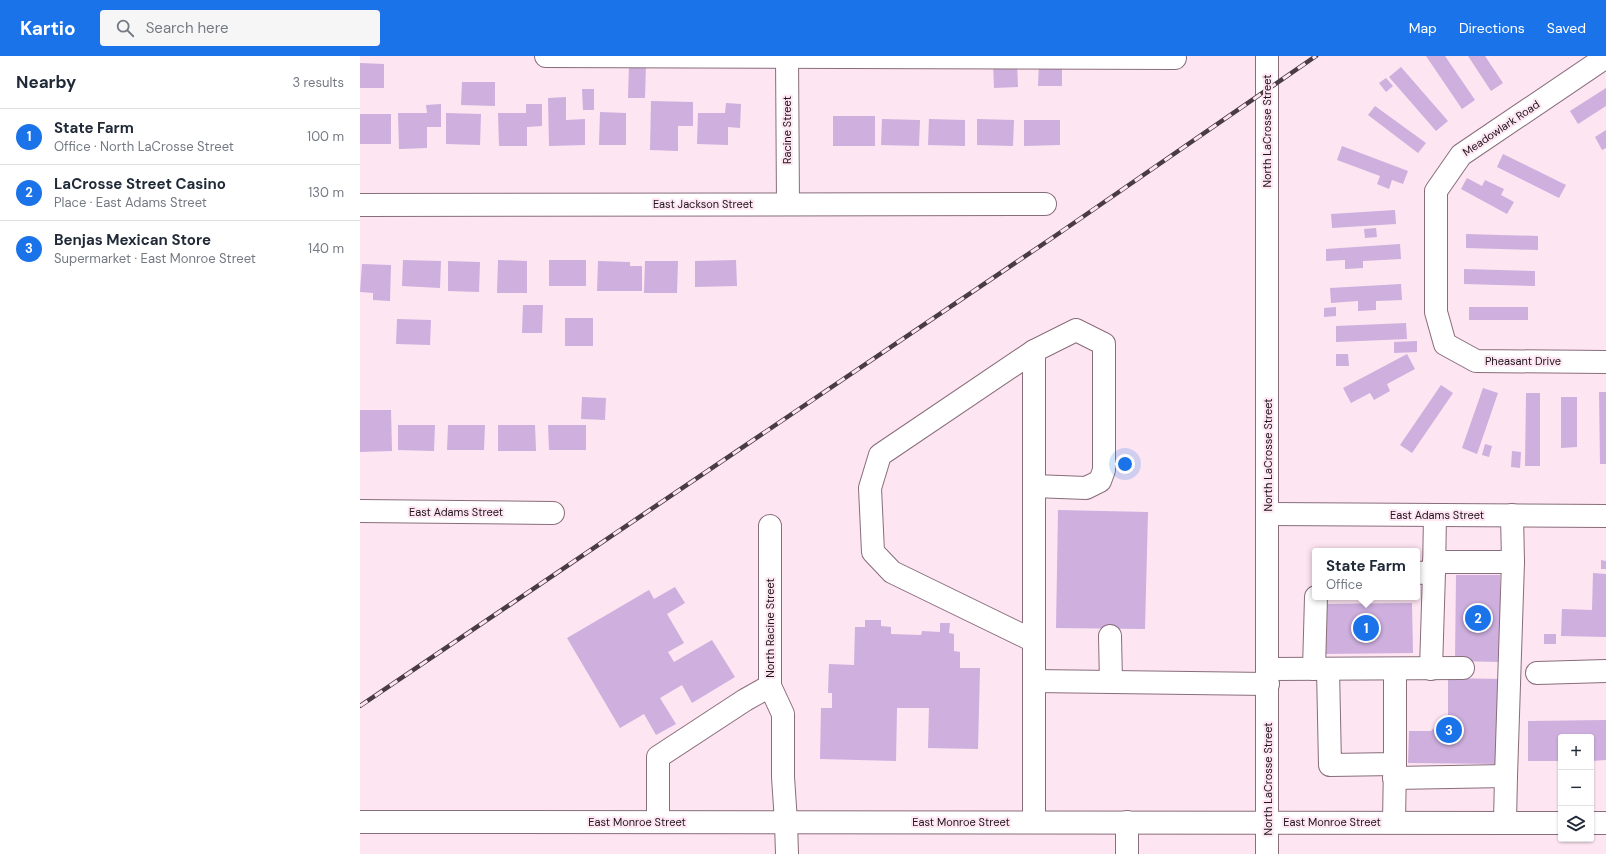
<!DOCTYPE html>
<html lang="en">
<head>
<meta charset="utf-8">
<style>
  body { margin:0; font-family:"DM Sans",sans-serif; background:#f6f6f7; color:#1f2937 }
  .controls { position:absolute; right:12px; bottom:12px; display:grid; overflow:hidden; border-radius:4px; box-shadow:0 1px 3px #0004 }
  .controls button { width:36px; height:36px; display:grid; place-items:center; padding:0; border:0; border-bottom:1px solid #e0e1e3; background:#fff; color:#1f2937; font:20px sans-serif }
  .you { position:absolute; left:765px; top:408px; width:14px; height:14px; margin:-10px; border:3px solid #fff; border-radius:50%; background:#1a73e8; box-shadow:0 0 0 6px #1a73e833 }
  .badge { display:grid; place-items:center; width:26px; height:26px; border-radius:50%; background:#1a73e8; color:#fff; font-size:13px; font-weight:700 }
  .pin { position:absolute; translate:-50% -50%; border:2px solid #fff; box-shadow:0 1px 4px #0006 }
  .popup { position:absolute; left:952px; top:492px; width:108px; height:52px; box-sizing:border-box; display:grid; place-content:center; border-radius:4px; background:#fff; filter:drop-shadow(0 1px 3px #0005); font-size:13px; white-space:nowrap; color:#747a83 }
  .popup b { font-size:15px; color:#1f2937 }
  .popup::after { content:''; position:absolute; left:50%; top:100%; margin-left:-8px; border:8px solid transparent; border-top-color:#fff }
  .list { margin:0; padding:0; list-style:none }
  h2 { display:flex; justify-content:space-between; align-items:center; height:52px; margin:0; padding:0 16px; font-size:17px }
  h2 small { font-size:13px; font-weight:400; color:#747a83 }
  .list li { display:grid; grid-template-columns:26px 1fr auto; gap:12px; align-items:center; box-sizing:border-box; height:56px; padding:0 16px; border-top:1px solid #e0e1e3 }
  .list b { display:block; font-size:15px; white-space:nowrap }
  .list p { margin:0; font-size:13px; white-space:nowrap; color:#747a83 }
  .list em { font-size:13px; font-style:normal; color:#747a83 }
  .icon { flex:none; width:22px; height:22px; fill:none; stroke:currentColor; stroke-width:2; stroke-linecap:round; stroke-linejoin:round }
  .map { position:relative; flex:none; width:1246px; height:798px; overflow:hidden }
  header { display:flex; align-items:center; gap:24px; box-sizing:border-box; height:56px; padding:0 20px; background:#1a73e8; color:#fff }
  header strong { font-size:19px }
  nav { display:flex; gap:22px; margin-inline-start:auto; font-size:14px }
  .search { width:280px; height:36px; background:#f6f6f7; display:flex; align-items:center; gap:10px; box-sizing:border-box; padding:0 14px; border-radius:4px; color:#747a83; font-size:15px }
  main { display:flex }
  aside { flex:1; background:#fff }
  .map>svg:first-child { display:block }
  .building { fill:#ceafde }
  .lines { fill:none; stroke-linecap:round; stroke-linejoin:round }
  .minor-casing { stroke:#886d7b; stroke-width:24 }
  .major-casing { stroke:#886d7b; stroke-width:24 }
  .minor { stroke:#fff; stroke-width:22 }
  .major { stroke:#fff; stroke-width:22 }
  .rail-casing { stroke:#493c42; stroke-width:4.5 }
  .rail { stroke:#fee5f2; stroke-width:3; stroke-dasharray:9; stroke-linecap:butt }
  .labels { text-anchor:middle; dominant-baseline:central; stroke-width:4; stroke-linejoin:round; paint-order:stroke }
  .street-label { font-size:11px; fill:#1e1419; stroke:#fee5f2 }
</style>
</head>
<body>
<header>
<strong>Kartio</strong>
<div class="search"><svg class="icon" aria-label="search" viewBox="0 0 24 24"><circle cx="10" cy="10" r="6"/><path d="M15 15l6 6"/></svg>Search here</div>
<nav><a>Map</a><a>Directions</a><a>Saved</a></nav>
</header>
<main>
<aside>
<h2>Nearby<small>3 results</small></h2>
<ul class="list">
<li><span class="badge">1</span><div><b>State Farm</b><p>Office · North LaCrosse Street</p></div><em>100 m</em></li>
<li><span class="badge">2</span><div><b>LaCrosse Street Casino</b><p>Place · East Adams Street</p></div><em>130 m</em></li>
<li><span class="badge">3</span><div><b>Benjas Mexican Store</b><p>Supermarket · East Monroe Street</p></div><em>140 m</em></li>
</ul>
</aside>
<div class="map">
<svg width="1246" height="798" viewBox="0 0 1246 798">
  <rect width="100%" height="100%" fill="#fee5f2"/>
  <g class="building">
    <polygon points="1066,0 1085,0 1115,44 1102,53"/>
    <polygon points="1108,0 1125,0 1143,27 1131,35"/>
    <polygon points="657,6 658,31 634,32 633,7"/>
    <polygon points="0,7 24,8 24,32 0,32"/>
    <polygon points="679,7 702,7 702,30 678,30"/>
    <polygon points="269,8 286,8 285,42 268,42"/>
    <polygon points="1041,11 1088,65 1076,75 1029,21"/>
    <polygon points="1026,22 1033,30 1026,36 1019,27"/>
    <polygon points="102,26 135,26 135,50 101,49"/>
    <polygon points="1246,32 1246,50 1218,68 1210,55"/>
    <polygon points="222,33 234,33 234,54 223,54"/>
    <polygon points="206,41 206,64 225,63 225,89 189,90 188,42"/>
    <polygon points="291,45 333,46 333,70 318,70 318,95 290,94"/>
    <polygon points="366,47 381,48 380,72 368,71 368,89 337,88 338,57 365,57"/>
    <polygon points="81,48 81,71 67,71 67,92 39,93 38,57 67,57 66,49"/>
    <polygon points="166,48 182,48 182,70 167,71 167,90 139,90 138,57 166,57"/>
    <polygon points="1015,50 1066,87 1058,97 1008,59"/>
    <polygon points="240,56 266,57 266,89 239,89"/>
    <polygon points="86,57 121,58 120,89 86,88"/>
    <rect x="0" y="58" width="31" height="30"/>
    <rect x="473" y="60" width="42" height="30"/>
    <polygon points="522,63 560,64 559,90 521,89"/>
    <polygon points="569,63 605,64 605,90 568,89"/>
    <polygon points="617,63 654,64 653,90 617,89"/>
    <polygon points="664,64 700,64 700,89 664,90"/>
    <polygon points="1246,74 1246,92 1242,94 1235,81"/>
    <polygon points="982,90 1048,115 1043,128 1032,124 1029,133 1017,128 1020,120 977,104"/>
    <polygon points="1143,98 1206,129 1199,142 1137,111"/>
    <polygon points="1107,122 1122,130 1125,124 1144,133 1141,139 1154,146 1147,158 1101,133"/>
    <polygon points="1035,154 1036,168 972,172 971,158"/>
    <polygon points="1016,172 1017,181 1005,182 1004,173"/>
    <polygon points="1106,178 1178,180 1178,194 1106,192"/>
    <polygon points="1040,188 1041,203 1003,205 1003,212 985,213 985,204 966,205 966,193"/>
    <polygon points="43,204 81,205 80,232 42,230"/>
    <polygon points="138,204 167,205 167,237 137,237"/>
    <rect x="189" y="204" width="37" height="26"/>
    <polygon points="376,204 377,230 335,231 335,205"/>
    <polygon points="88,205 120,206 119,236 88,235"/>
    <polygon points="238,205 270,206 270,210 282,210 282,235 237,235"/>
    <polygon points="285,205 318,205 317,237 284,237"/>
    <polygon points="2,208 31,209 30,245 13,244 13,237 0,236"/>
    <polygon points="1104,213 1175,215 1175,230 1104,228"/>
    <polygon points="1041,228 1042,244 1016,245 1016,254 998,255 998,245 971,247 970,232"/>
    <polygon points="163,249 183,249 182,277 162,277"/>
    <polygon points="976,251 976,260 964,261 964,252"/>
    <rect x="1109" y="251" width="59" height="13"/>
    <rect x="205" y="262" width="28" height="28"/>
    <polygon points="37,263 71,264 70,289 36,288"/>
    <polygon points="1046,267 1047,283 976,286 976,270"/>
    <polygon points="1057,285 1057,296 1034,297 1034,286"/>
    <polygon points="976,298 988,298 989,310 976,310"/>
    <polygon points="1047,298 1055,313 1027,328 1030,335 1014,344 1010,337 991,347 983,332"/>
    <polygon points="1081,329 1093,337 1052,397 1040,389"/>
    <polygon points="1123,332 1138,337 1117,398 1102,392"/>
    <polygon points="1239,336 1246,336 1246,408 1240,408"/>
    <polygon points="1166,337 1180,337 1180,410 1165,410"/>
    <polygon points="222,341 246,342 245,364 221,363"/>
    <polygon points="1201,341 1217,341 1217,391 1201,392"/>
    <polygon points="0,354 31,354 32,395 0,396"/>
    <polygon points="38,369 75,369 74,395 38,394"/>
    <polygon points="88,369 125,369 124,394 87,394"/>
    <polygon points="138,369 175,369 176,395 138,395"/>
    <polygon points="188,369 226,369 226,394 189,394"/>
    <polygon points="1125,388 1132,390 1129,401 1122,399"/>
    <polygon points="1152,395 1161,396 1160,412 1151,411"/>
    <polygon points="698,454 788,456 785,573 696,572"/>
    <polygon points="1241,504 1246,505 1246,513 1241,513"/>
    <polygon points="1233,517 1246,518 1246,581 1201,580 1202,553 1232,554"/>
    <polygon points="1096,519 1140,519 1140,606 1095,605"/>
    <polygon points="315,531 325,547 307,558 324,587 308,596 314,606 352,584 375,621 332,647 322,629 300,642 316,668 296,679 284,658 260,672 207,582 289,534 294,543"/>
    <polygon points="1052,547 1053,597 961,598 960,548"/>
    <polygon points="505,564 521,564 521,570 531,571 531,578 561,579 562,575 580,576 580,567 590,567 589,577 594,578 594,595 600,596 600,612 620,612 618,693 568,692 569,652 537,652 536,705 460,703 461,652 472,652 472,637 468,637 469,608 494,609 495,571 505,571"/>
    <rect x="1184" y="578" width="12" height="10"/>
    <polygon points="1088,622 1143,623 1142,708 1048,707 1049,675 1071,675 1088,659"/>
    <polygon points="1246,664 1246,704 1231,705 1231,681 1201,681 1201,705 1168,705 1168,665"/>
  </g>
  <g class="lines">
    <g class="minor-casing">
      <g id="minor">
        <polyline points="186,0 815,2"/>
        <polyline points="427,0 428,148"/>
        <polyline points="1246,1 1101,99 1076,135 1076,256 1085,288 1116,305 1246,306"/>
        <polyline points="0,149 685,148"/>
        <polyline points="674,295 520,399 510,432 513,496 532,516 674,585"/>
        <polyline points="674,430 726,432 740,425 744,414 744,288 716,274 674,295 674,766"/>
        <polyline points="0,455 193,457"/>
        <polyline points="908,458 1246,460"/>
        <polyline points="410,470 410,630 423,658 423,721 426,766 427,798"/>
        <polyline points="1074,506 1153,506 1152,459"/>
        <polyline points="1057,517 1074,516 1075,459"/>
        <polyline points="750,580 751,626"/>
        <polyline points="908,613 1103,612"/>
        <polyline points="954,613 956,541"/>
        <polyline points="968,613 970,709 1035,708 1035,614"/>
        <polyline points="1071,613 1074,516"/>
        <polyline points="1177,617 1246,615"/>
        <polyline points="674,625 908,628"/>
        <polyline points="1146,720 1153,506"/>
        <polyline points="1034,722 1146,720 1145,766"/>
        <polyline points="0,766 1201,767"/>
        <polyline points="298,766 298,701 385,644 410,630"/>
        <polyline points="767,766 767,798"/>
        <polyline points="1034,766 1035,708"/>
        <polyline points="1231,767 1246,767"/>
      </g>
    </g>
    <g class="major-casing">
      <polyline id="major" points="907,0 907,798"/>
    </g>
    <use href="#minor" class="minor"/>
    <use href="#major" class="major"/>
    <g class="rail-casing">
      <polyline id="rail" points="0,650 695,180 956,0"/>
    </g>
    <use href="#rail" class="rail"/>
  </g>
  <g class="labels">
    <g class="street-label">
      <text transform="translate(1141 72) rotate(-34)">Meadowlark Road</text>
      <text transform="translate(427 74) rotate(-90)">Racine Street</text>
      <text transform="translate(907 75) rotate(-90)">North LaCrosse Street</text>
      <text x="343" y="148">East Jackson Street</text>
      <text x="1163" y="305">Pheasant Drive</text>
      <text transform="translate(908 399) rotate(-90)">North LaCrosse Street</text>
      <text x="96" y="456">East Adams Street</text>
      <text x="1077" y="459">East Adams Street</text>
      <text transform="translate(410 572) rotate(-90)">North Racine Street</text>
      <text transform="translate(908 723) rotate(-90)">North LaCrosse Street</text>
      <text x="277" y="766">East Monroe Street</text>
      <text x="601" y="766">East Monroe Street</text>
      <text x="972" y="766">East Monroe Street</text>
    </g>
  </g>
</svg>
<div class="controls">
<button>+</button>
<button>−</button>
<button><svg class="icon" aria-label="layers" viewBox="0 0 24 24"><path d="M12 4l9 5-9 5-9-5zM3 14l9 5 9-5"/></svg></button>
</div>
<div class="you"></div>
<div class="pin badge" style="left:1006px;top:572px">1</div>
<div class="popup"><b>State Farm</b>Office</div>
<div class="pin badge" style="left:1118px;top:562px">2</div>
<div class="pin badge" style="left:1089px;top:674px">3</div>
</div>
</main>
</body>
</html>
